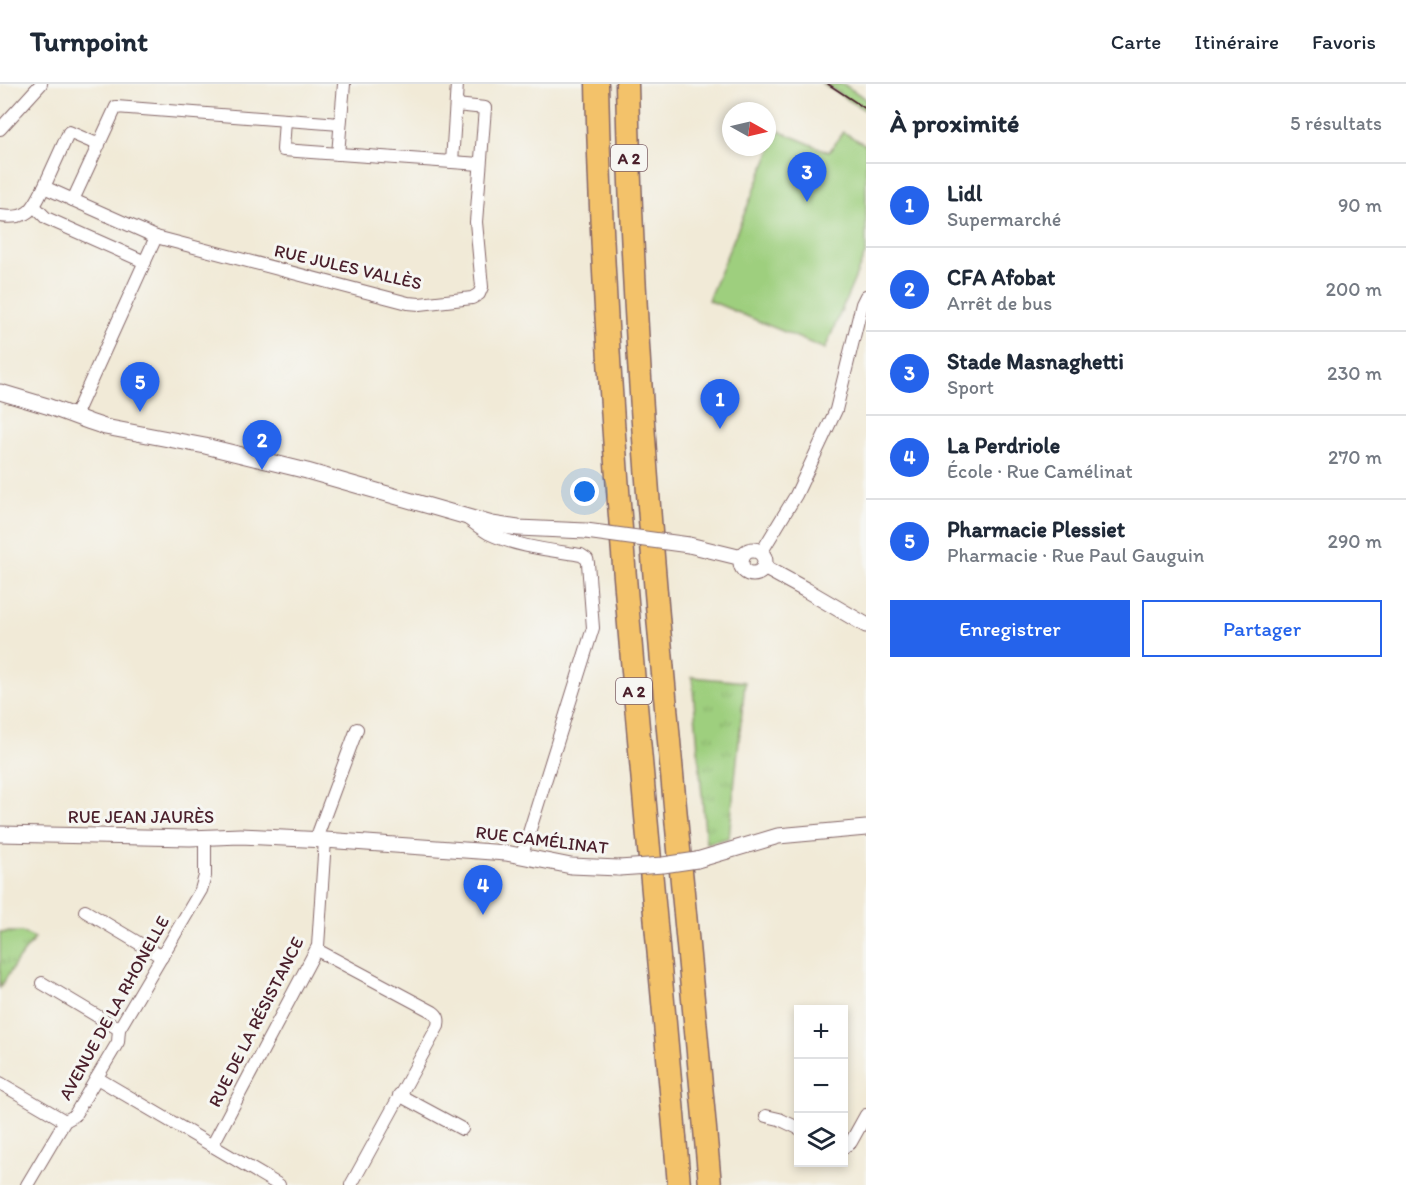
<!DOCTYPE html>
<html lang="fr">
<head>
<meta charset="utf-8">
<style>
  body { margin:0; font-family:Itim,sans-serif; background:#f6f6f7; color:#1f2937 }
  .controls { position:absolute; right:18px; bottom:18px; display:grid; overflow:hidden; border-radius:0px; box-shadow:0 3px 9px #0003 }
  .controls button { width:54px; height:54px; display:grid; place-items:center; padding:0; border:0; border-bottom:2px solid #e0e1e3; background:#fff; color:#1f2937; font:30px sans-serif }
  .compass { position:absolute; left:722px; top:18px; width:54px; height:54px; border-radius:50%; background:#fff; box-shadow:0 3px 9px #0003; rotate:98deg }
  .you { position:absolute; left:585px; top:408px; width:21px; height:21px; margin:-15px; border:4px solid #fff; border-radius:50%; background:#1a73e8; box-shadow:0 0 0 9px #1a73e833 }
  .badge { display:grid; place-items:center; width:39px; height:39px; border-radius:50%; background:#2563eb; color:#fff; font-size:20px; font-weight:700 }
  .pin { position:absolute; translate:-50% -50px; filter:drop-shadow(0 2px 3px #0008) }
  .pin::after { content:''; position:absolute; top:32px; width:21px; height:18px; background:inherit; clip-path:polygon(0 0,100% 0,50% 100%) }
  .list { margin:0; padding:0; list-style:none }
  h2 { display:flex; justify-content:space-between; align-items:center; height:78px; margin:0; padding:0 24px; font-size:26px }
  h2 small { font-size:20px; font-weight:400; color:#747a83 }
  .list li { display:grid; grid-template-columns:39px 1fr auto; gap:18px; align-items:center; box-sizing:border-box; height:84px; padding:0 24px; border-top:2px solid #e0e1e3 }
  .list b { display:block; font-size:22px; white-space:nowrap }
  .list p { margin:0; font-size:20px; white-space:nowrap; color:#747a83 }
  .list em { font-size:20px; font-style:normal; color:#747a83 }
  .actions { display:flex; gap:12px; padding:18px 24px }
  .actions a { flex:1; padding:14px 0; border:2px solid #2563eb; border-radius:0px; text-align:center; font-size:21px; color:#2563eb }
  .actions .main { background:#2563eb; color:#fff }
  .icon { flex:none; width:33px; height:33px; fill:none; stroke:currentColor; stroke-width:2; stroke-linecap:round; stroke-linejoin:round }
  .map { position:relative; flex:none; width:866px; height:1101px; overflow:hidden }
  header { display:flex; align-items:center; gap:36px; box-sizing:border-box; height:84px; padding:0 30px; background:#fff; border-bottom:2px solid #e0e1e3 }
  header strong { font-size:28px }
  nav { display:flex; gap:33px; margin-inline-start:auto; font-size:21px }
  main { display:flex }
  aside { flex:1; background:#fff }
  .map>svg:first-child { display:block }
  .grass { fill:url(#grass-tufts); stroke:#747754; stroke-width:1.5 }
  .garden { fill:#9ecf7e; stroke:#747754; stroke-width:1.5 }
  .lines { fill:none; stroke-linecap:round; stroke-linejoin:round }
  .minor-casing { stroke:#846667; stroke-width:14 }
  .tertiary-casing { stroke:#846667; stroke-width:17 }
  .motorway-casing { stroke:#846667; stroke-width:25 }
  .minor { stroke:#fff; stroke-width:12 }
  .tertiary { stroke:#fff; stroke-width:15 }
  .motorway { stroke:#f3c26a; stroke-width:22 }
  .tram { stroke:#4a1f2b; stroke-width:1.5 }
  .tertiary-bridge-casing { stroke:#846667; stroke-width:17; stroke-linecap:butt }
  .tertiary-bridge { stroke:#fff; stroke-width:15 }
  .labels { text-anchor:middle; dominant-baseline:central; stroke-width:6; stroke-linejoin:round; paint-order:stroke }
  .shield { fill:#f6f6f2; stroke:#7e6067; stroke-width:1.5 }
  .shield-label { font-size:16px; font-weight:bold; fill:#4a1f2b }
  .street-label { font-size:18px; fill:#4a1f2b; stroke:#f6f6f2 }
</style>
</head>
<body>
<header>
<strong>Turnpoint</strong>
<nav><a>Carte</a><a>Itinéraire</a><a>Favoris</a></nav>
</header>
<main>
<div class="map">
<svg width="866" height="1101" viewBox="0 0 866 1101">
  <defs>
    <pattern id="grass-tufts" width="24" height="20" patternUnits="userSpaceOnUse" patternTransform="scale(1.5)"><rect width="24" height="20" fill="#9ecf7e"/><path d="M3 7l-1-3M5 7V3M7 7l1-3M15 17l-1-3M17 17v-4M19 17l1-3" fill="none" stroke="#8ab16d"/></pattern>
  </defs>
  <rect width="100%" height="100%" fill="#f6f6f2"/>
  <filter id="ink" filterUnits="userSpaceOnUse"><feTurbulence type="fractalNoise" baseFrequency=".0167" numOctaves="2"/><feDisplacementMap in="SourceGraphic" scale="12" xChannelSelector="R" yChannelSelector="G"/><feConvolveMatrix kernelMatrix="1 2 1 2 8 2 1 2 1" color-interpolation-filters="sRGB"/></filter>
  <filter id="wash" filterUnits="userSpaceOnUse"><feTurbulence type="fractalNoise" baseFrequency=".008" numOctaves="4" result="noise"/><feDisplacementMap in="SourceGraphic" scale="24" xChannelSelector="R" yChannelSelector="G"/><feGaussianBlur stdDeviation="1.35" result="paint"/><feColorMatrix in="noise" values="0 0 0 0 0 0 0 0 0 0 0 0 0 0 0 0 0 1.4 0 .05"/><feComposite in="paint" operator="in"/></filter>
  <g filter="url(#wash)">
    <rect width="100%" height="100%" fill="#f1ead7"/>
    <g class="grass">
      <polygon points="823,0 843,0 866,15 866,27"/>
      <polygon points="692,593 745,598 729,754 706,759"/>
      <polygon points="0,848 22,848 35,854 17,877 0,904"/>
    </g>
    <polygon class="garden" points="779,47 829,68 843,48 866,61 866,168 825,265 708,216"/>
  </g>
  <g filter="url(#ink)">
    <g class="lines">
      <g class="minor-casing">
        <g id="minor">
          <polyline points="285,36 283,66 480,80"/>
          <polyline points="0,45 41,0"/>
          <polyline points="99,61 69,48 44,103 73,116 116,23 340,40"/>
          <polyline points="338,70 344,0"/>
          <polyline points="452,78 457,0"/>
          <polyline points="73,116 156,153 408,219 420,220 472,214 479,210 482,203 476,138 485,24 456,21"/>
          <polyline points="35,123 46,134 145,178"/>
          <path d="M0 132C28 136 33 126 44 103"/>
          <polyline points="75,332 156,153"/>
          <path d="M468 435C475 440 481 445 488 449 517 463 550 466 581 471L587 475 588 479 593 544 522 771"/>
          <polyline points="761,469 796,411 836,326 862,220 866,212"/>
          <polyline points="316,755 357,645"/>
          <polyline points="85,827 162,873"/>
          <path d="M317 866 433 928C439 932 439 936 438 942L351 1101"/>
          <polyline points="42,899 119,945"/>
          <polyline points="97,994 279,1101"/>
          <polyline points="0,999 65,1037"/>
          <polyline points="399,1011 462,1045"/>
          <polyline points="766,1032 779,1035 798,1044"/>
          <polyline points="212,1062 318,862 325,756"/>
          <polyline points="844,1063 851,1058 866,1031"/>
          <polyline points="27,1101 65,1037 74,1032 118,958 119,945 201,806 205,792 205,753"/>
        </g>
      </g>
      <g class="tertiary-casing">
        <g id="tertiary">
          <polyline points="0,308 47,322 90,338 105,343 205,362 307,387 492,440 518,444 586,447"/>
          <polyline points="689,461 742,474"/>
          <circle cx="753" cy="478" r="12"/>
          <polyline points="764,483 806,506 866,541"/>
          <polyline points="0,750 190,754 240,752 325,756 506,769 571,782 619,784"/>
          <polyline points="697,776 778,752 866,744"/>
        </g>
      </g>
      <g class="motorway-casing">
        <g id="motorway">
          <path d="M597 0C605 368 649 734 679 1101"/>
          <path d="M627 0C635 368 678 734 710 1101"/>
        </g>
      </g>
      <use href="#minor" class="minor"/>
      <use href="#tertiary" class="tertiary"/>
      <use href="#motorway" class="motorway"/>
      <polyline class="tram" points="828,0 866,25"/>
      <g class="tertiary-bridge-casing">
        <g id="tertiary-bridge">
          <polyline points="586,447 689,461"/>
          <polyline points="619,784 663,781 697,776"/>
        </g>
      </g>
      <use href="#tertiary-bridge" class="tertiary-bridge"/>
    </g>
  </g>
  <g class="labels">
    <g class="shield">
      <rect x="611" y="61" width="36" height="26" rx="4.5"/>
      <rect x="616" y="594" width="36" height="26" rx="4.5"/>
    </g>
    <g class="shield-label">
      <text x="629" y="74">A 2</text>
      <text x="634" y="607">A 2</text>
    </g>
    <g class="street-label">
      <text transform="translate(348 183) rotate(13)">RUE JULES VALLÈS</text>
      <text x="141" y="733">RUE JEAN JAURÈS</text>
      <text transform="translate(542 756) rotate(7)">RUE CAMÉLINAT</text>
      <text transform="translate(114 924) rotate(-61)">AVENUE DE LA RHONELLE</text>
      <text transform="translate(256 938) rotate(-63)">RUE DE LA RÉSISTANCE</text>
    </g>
  </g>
</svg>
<div class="controls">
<button>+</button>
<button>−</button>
<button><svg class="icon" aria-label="layers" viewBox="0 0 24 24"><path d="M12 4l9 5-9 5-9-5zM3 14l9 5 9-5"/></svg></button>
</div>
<svg class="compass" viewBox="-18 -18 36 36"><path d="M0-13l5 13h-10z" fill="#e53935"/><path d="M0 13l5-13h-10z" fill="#747a83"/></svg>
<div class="you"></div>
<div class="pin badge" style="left:720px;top:345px">1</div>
<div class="pin badge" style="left:262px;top:386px">2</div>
<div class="pin badge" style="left:807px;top:118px">3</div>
<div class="pin badge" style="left:483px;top:831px">4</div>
<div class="pin badge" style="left:140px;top:328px">5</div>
</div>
<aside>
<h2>À proximité<small>5 résultats</small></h2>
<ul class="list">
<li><span class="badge">1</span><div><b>Lidl</b><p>Supermarché</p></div><em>90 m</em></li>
<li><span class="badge">2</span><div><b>CFA Afobat</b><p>Arrêt de bus</p></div><em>200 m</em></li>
<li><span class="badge">3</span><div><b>Stade Masnaghetti</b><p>Sport</p></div><em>230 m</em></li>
<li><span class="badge">4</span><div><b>La Perdriole</b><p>École · Rue Camélinat</p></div><em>270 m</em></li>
<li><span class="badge">5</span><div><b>Pharmacie Plessiet</b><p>Pharmacie · Rue Paul Gauguin</p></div><em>290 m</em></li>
</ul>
<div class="actions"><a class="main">Enregistrer</a><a>Partager</a></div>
</aside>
</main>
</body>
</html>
